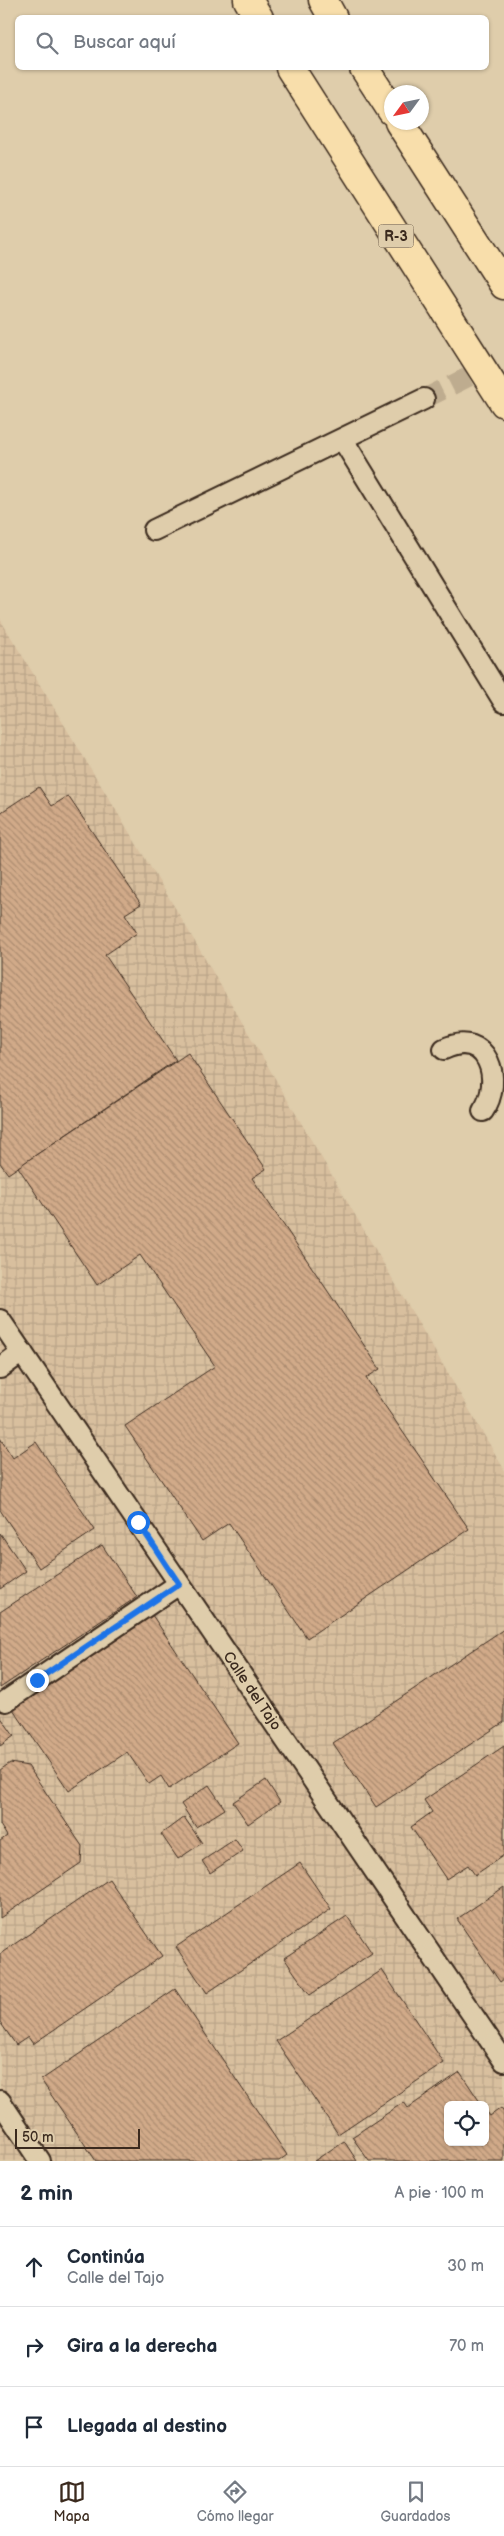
<!DOCTYPE html>
<html lang="es">
<head>
<meta charset="utf-8">
<style>
  body { margin:0; font-family:"Balsamiq Sans",sans-serif; background:#f6f6f7; color:#1f2937 }
  .controls { position:absolute; right:15px; bottom:15px; display:grid; overflow:hidden; border-radius:8px; box-shadow:0 1px 4px #0004 }
  .controls button { width:45px; height:45px; display:grid; place-items:center; padding:0; border:0; border-bottom:1px solid #e0e1e3; background:#fff; color:#1f2937; font:25px sans-serif }
  .compass { position:absolute; left:384px; top:85px; width:45px; height:45px; border-radius:50%; background:#fff; box-shadow:0 1px 4px #0004; rotate:237deg }
  .scale { position:absolute; left:15px; bottom:12px; width:125px; box-sizing:border-box; padding-left:5px; border:2px solid #3b2a1e; border-top:0; font-size:14px; line-height:18px; white-space:nowrap; color:#3b2a1e; -webkit-text-stroke:4px #dfcdab; paint-order:stroke }
  .stop { position:absolute; width:15px; height:15px; margin:-11px; border:4px solid #1a73e8; border-radius:50%; background:#fff }
  .stop.end { background:#1a73e8; border-color:#fff; box-shadow:0 1px 5px #0008 }
  .list { margin:0; padding:0; list-style:none }
  h2 { display:flex; justify-content:space-between; align-items:center; height:65px; margin:0; padding:0 20px; font-size:21px }
  h2 small { font-size:16px; font-weight:400; color:#747a83 }
  .list li { display:grid; grid-template-columns:32px 1fr auto; gap:15px; align-items:center; box-sizing:border-box; height:80px; padding:0 20px; border-top:1px solid #e0e1e3 }
  .list b { display:block; font-size:19px; white-space:nowrap }
  .list p { margin:0; font-size:16px; white-space:nowrap; color:#747a83 }
  .list em { font-size:16px; font-style:normal; color:#747a83 }
  .icon { flex:none; width:28px; height:28px; fill:none; stroke:currentColor; stroke-width:2; stroke-linecap:round; stroke-linejoin:round }
  .map { position:relative; flex:none; width:504px; height:2161px; overflow:hidden }
  .search { position:absolute; background:#fff; box-shadow:0 1px 4px #0004; left:15px; right:15px; top:15px; height:55px; display:flex; align-items:center; gap:12px; box-sizing:border-box; padding:0 18px; border-radius:8px; color:#747a83; font-size:19px }
  .sheet { height:305px; background:#fff }
  nav { display:flex; justify-content:space-around; align-items:center; box-sizing:border-box; height:70px; border-top:1px solid #e0e1e3; background:#fff; font-size:14px; color:#747a83 }
  nav a { display:grid; justify-items:center; gap:2px }
  nav .on { color:#3b2a1e }
  .map>svg:first-child { display:block }
  .industrial { fill:url(#industrial-grid); fill-rule:evenodd }
  .building { fill:url(#building-back-hatch); stroke:#3b2a1e }
  .lines { fill:none; stroke-linecap:round; stroke-linejoin:round }
  .minor-tunnel { stroke:#beac8f; stroke-width:20; stroke-dasharray:20 10; stroke-linecap:butt }
  .minor-casing { stroke:#3b2a1e; stroke-width:24 }
  .highway-casing { stroke:#3b2a1e; stroke-width:31 }
  .minor { stroke:#dfcdab; stroke-width:20 }
  .highway { stroke:#f8deab; stroke-width:28 }
  .route { stroke:#1a73e8; stroke-width:6 }
  .labels { text-anchor:middle; dominant-baseline:central; stroke-width:4; stroke-linejoin:round; paint-order:stroke }
  .shield { fill:#dfcdab; stroke:#6c5b48; stroke-width:1 }
  .shield-label { font-size:14px; font-weight:bold; fill:#3b2a1e }
  .street-label { font-size:15px; fill:#3b2a1e; stroke:#dfcdab }
</style>
</head>
<body>
<div class="map">
<svg width="504" height="2161" viewBox="0 0 504 2161">
  <defs>
    <pattern id="industrial-grid" width="8" height="8" patternUnits="userSpaceOnUse" patternTransform="scale(1.25)"><rect width="8" height="8" fill="#d8bf9e"/><path d="M0 4h8M4 0v8" fill="none" stroke="#baa488"/></pattern>
    <pattern id="building-back-hatch" width="6" height="6" patternUnits="userSpaceOnUse" patternTransform="scale(1.25)"><rect width="6" height="6" fill="#d1aa89"/><path d="M-1 5l2 2M0 0l6 6M5-1l2 2" fill="none" stroke="#ab8b6f"/></pattern>
  </defs>
  <rect width="100%" height="100%" fill="#dfcdab"/>
  <filter id="ink" filterUnits="userSpaceOnUse"><feTurbulence type="fractalNoise" baseFrequency=".02" numOctaves="2"/><feDisplacementMap in="SourceGraphic" scale="10" xChannelSelector="R" yChannelSelector="G"/><feConvolveMatrix kernelMatrix="1 2 1 2 8 2 1 2 1" color-interpolation-filters="sRGB"/></filter>
  <g filter="url(#ink)">
    <path class="industrial" d="M0 619 174 906 504 1469V2161H0ZM448 2105H485V2142H448Z"/>
    <g class="building">
      <polygon points="39,787 52,806 68,796 141,904 125,914 137,933 105,955 176,1060 8,1174 0,1163 0,813"/>
      <polygon points="188,1053 266,1169 252,1178 380,1369 366,1378 469,1529 307,1638 229,1523 202,1541 125,1426 215,1366 140,1255 97,1285 18,1167"/>
      <polygon points="0,1438 13,1458 36,1442 95,1530 39,1568 0,1510"/>
      <polygon points="0,1533 26,1571 0,1589"/>
      <polygon points="102,1545 137,1597 0,1688 0,1612"/>
      <polygon points="152,1615 238,1743 169,1789 161,1776 149,1784 127,1752 69,1791 13,1709"/>
      <polygon points="504,1629 504,1722 376,1807 333,1743"/>
      <polygon points="0,1716 14,1736 0,1746"/>
      <polygon points="504,1746 504,1855 475,1875 468,1865 446,1879 411,1827 432,1812 424,1800"/>
      <polygon points="10,1763 28,1766 82,1846 81,1863 0,1918 0,1841 7,1836 0,1825 0,1770"/>
      <polygon points="266,1780 280,1802 248,1824 233,1802"/>
      <polygon points="209,1785 225,1809 196,1827 181,1804"/>
      <polygon points="184,1817 202,1843 178,1859 161,1834"/>
      <polygon points="235,1839 243,1851 210,1873 202,1861"/>
      <polygon points="300,1863 331,1909 207,1993 176,1947"/>
      <polygon points="109,1879 162,1956 33,2044 28,2037 16,2045 0,2022 0,1954"/>
      <polygon points="504,1887 504,1979 500,1982 457,1919"/>
      <polygon points="347,1916 372,1953 310,1995 284,1958"/>
      <polygon points="382,1970 444,2063 338,2134 276,2041"/>
      <polygon points="175,1989 287,2155 279,2161 96,2161 41,2080"/>
      <polygon points="460,2072 482,2105 448,2105 448,2142 485,2142 485,2109 490,2116 501,2108 504,2113 504,2161 369,2161 352,2137 404,2102 408,2108"/>
      <polygon points="344,2141 357,2161 314,2161"/>
    </g>
    <g class="lines">
      <polyline class="minor-tunnel" points="424,399 504,359"/>
      <g class="minor-casing">
        <g id="minor">
          <polyline points="343,440 504,702"/>
          <polyline points="154,530 424,399"/>
          <path d="M444 1049C488 1028 504 1081 483 1111"/>
          <polyline points="0,1320 504,2061"/>
          <polyline points="0,1368 22,1352"/>
          <polyline points="6,1701 179,1584"/>
          <polyline points="0,2101 40,2161"/>
        </g>
      </g>
      <g class="highway-casing">
        <g id="highway">
          <polyline points="248,0 259,18"/>
          <polyline points="323,0 333,18"/>
          <polyline points="290,68 504,403"/>
          <polyline points="364,68 392,111"/>
          <polyline points="399,122 504,285"/>
        </g>
      </g>
      <use href="#minor" class="minor"/>
      <use href="#highway" class="highway"/>
    </g>
  </g>
  <g class="lines" filter="url(#ink)">
    <polyline class="route" points="37,1680 179,1584 138,1522"/>
  </g>
  <g class="labels">
    <rect class="shield" x="378.5" y="224.5" width="35" height="23" rx="4"/>
    <g class="shield-label">
      <text x="396" y="236">R-3</text>
    </g>
    <g class="street-label">
      <text transform="translate(252 1691) rotate(56)">Calle del Tajo</text>
    </g>
  </g>
</svg>
<div class="controls">
<button><svg class="icon" aria-label="locate" viewBox="0 0 24 24"><circle cx="12" cy="12" r="6"/><path d="M12 2v4M12 18v4M2 12h4M18 12h4"/></svg></button>
</div>
<svg class="compass" viewBox="-18 -18 36 36"><path d="M0-13l5 13h-10z" fill="#e53935"/><path d="M0 13l5-13h-10z" fill="#747a83"/></svg>
<div class="scale">50 m</div>
<div class="stop" style="left:138px;top:1522px"></div>
<div class="stop end" style="left:37px;top:1680px"></div>
<div class="search"><svg class="icon" aria-label="search" viewBox="0 0 24 24"><circle cx="10" cy="10" r="6"/><path d="M15 15l6 6"/></svg>Buscar aquí</div>
</div>
<section class="sheet">
<h2>2 min<small>A pie · 100 m</small></h2>
<ul class="list">
<li><svg class="icon" aria-label="ahead" viewBox="0 0 24 24"><path d="M12 20V5M6 11l6-6 6 6"/></svg><div><b>Continúa</b><p>Calle del Tajo</p></div><em>30 m</em></li>
<li><svg class="icon" aria-label="right" viewBox="0 0 24 24"><path d="M7 20v-9h11M14 6l5 5-5 5"/></svg><div><b>Gira a la derecha</b></div><em>70 m</em></li>
<li><svg class="icon" aria-label="arrive" viewBox="0 0 24 24"><path d="M6 21V4h12l-3 4 3 4H6"/></svg><div><b>Llegada al destino</b></div></li>
</ul>
</section>
<nav>
<a class="on"><svg class="icon" aria-label="map" viewBox="0 0 24 24"><path d="M3 6l6-2 6 2 6-2v14l-6 2-6-2-6 2zM9 4v14M15 6v14"/></svg>Mapa</a>
<a><svg class="icon" aria-label="directions" viewBox="0 0 24 24"><path d="M12 3l9 9-9 9-9-9zM9 14v-3h6M13 9l2 2-2 2"/></svg>Cómo llegar</a>
<a><svg class="icon" aria-label="saved" viewBox="0 0 24 24"><path d="M7 4h10v16l-5-4-5 4z"/></svg>Guardados</a>
</nav>
</body>
</html>
